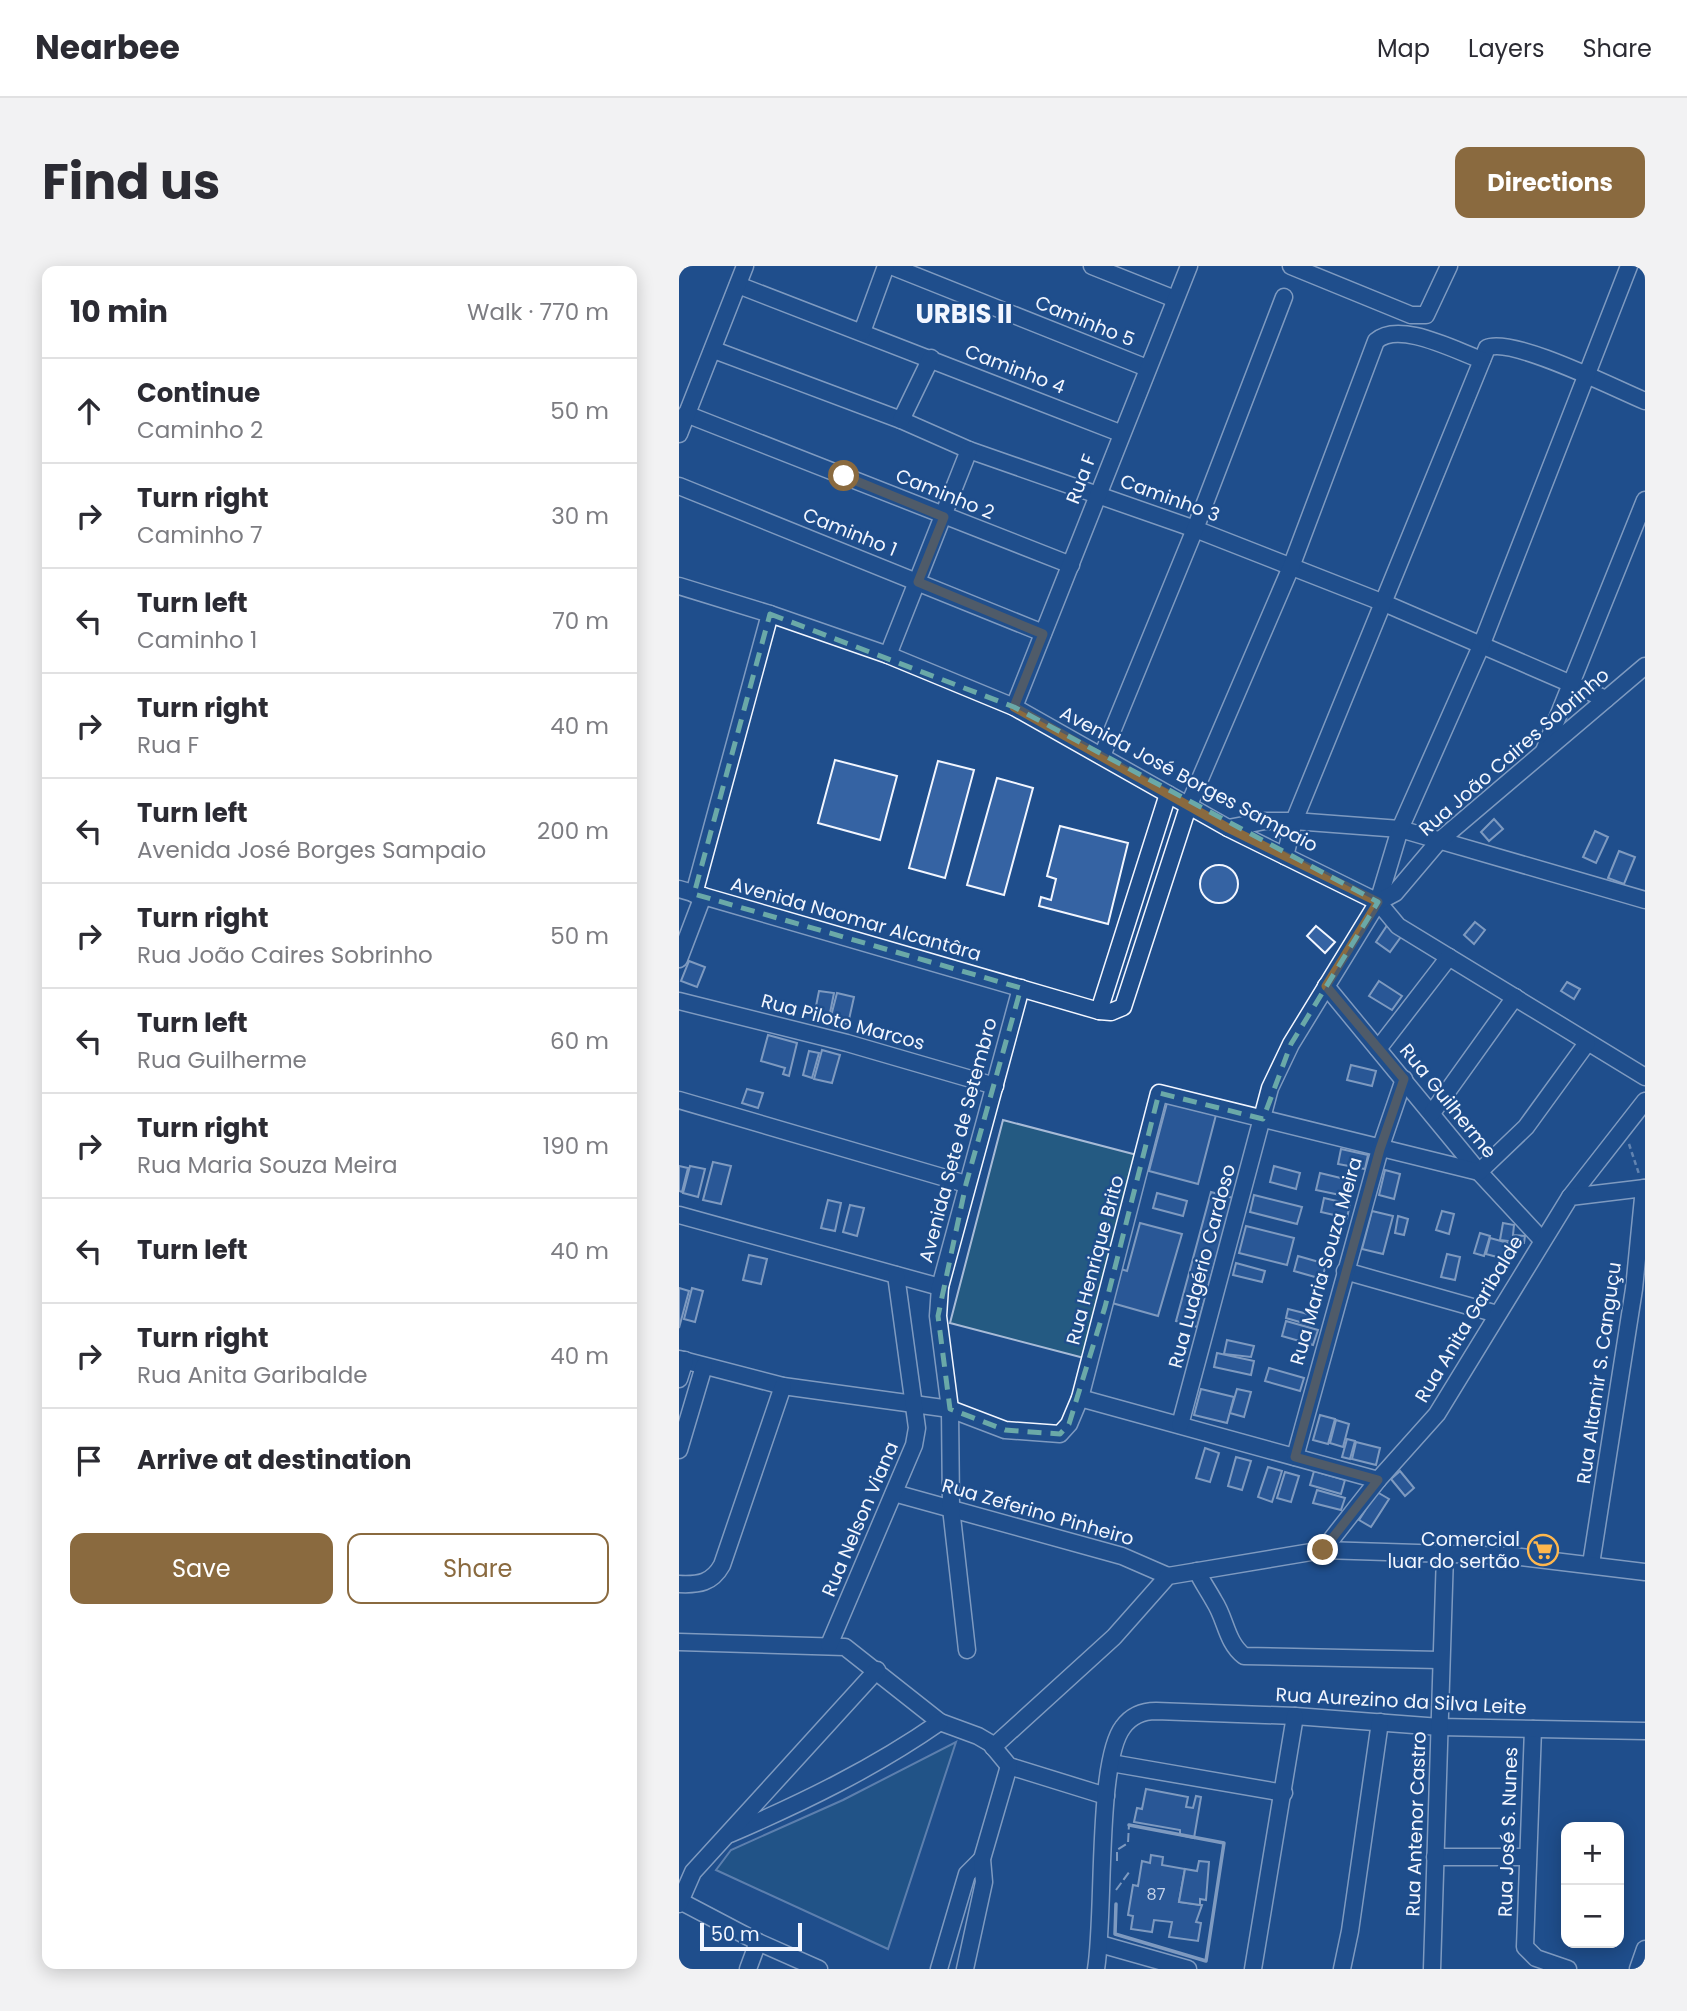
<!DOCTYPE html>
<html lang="en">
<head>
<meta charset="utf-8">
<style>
  body { margin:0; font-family:Poppins,sans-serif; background:#f2f2f3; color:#2b2b33 }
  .controls { position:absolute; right:21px; bottom:21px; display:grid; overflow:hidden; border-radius:14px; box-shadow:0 4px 18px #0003 }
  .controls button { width:63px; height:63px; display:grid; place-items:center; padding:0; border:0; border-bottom:2px solid #e1e1e2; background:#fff; color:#2b2b33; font:35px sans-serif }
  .scale { position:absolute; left:21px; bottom:18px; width:102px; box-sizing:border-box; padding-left:7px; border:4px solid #f2f6ff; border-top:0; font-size:19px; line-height:24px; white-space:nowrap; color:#f2f6ff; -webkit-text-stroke:5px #1f4e8c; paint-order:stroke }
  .stop { position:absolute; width:21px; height:21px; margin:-16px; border:5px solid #8a6a3f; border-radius:50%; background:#fff }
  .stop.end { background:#8a6a3f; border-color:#fff; box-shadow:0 2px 7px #0008 }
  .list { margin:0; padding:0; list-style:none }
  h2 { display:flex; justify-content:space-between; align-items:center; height:91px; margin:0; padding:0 28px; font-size:30px }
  h2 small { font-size:23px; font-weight:400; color:#7c7c81 }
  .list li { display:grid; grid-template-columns:46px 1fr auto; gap:21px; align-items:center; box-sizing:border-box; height:105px; padding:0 28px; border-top:2px solid #e1e1e2 }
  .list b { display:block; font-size:26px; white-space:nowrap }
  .list p { margin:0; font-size:23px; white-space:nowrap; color:#7c7c81 }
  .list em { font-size:23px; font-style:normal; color:#7c7c81 }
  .actions { display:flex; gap:14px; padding:21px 28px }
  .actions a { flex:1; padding:16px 0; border:2px solid #8a6a3f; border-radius:14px; text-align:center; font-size:24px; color:#8a6a3f }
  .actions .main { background:#8a6a3f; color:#fff }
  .icon { flex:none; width:38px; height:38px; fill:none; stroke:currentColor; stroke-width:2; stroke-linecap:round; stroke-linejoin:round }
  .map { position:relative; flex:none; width:966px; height:1703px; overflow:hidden; border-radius:14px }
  header { display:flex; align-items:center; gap:42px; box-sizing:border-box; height:98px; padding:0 35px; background:#fff; border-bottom:2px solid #e1e1e2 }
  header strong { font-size:33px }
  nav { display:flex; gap:38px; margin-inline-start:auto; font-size:24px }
  .intro { display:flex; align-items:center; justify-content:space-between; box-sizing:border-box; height:168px; padding:0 42px }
  h1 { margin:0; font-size:49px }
  .button { padding:18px 32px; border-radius:14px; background:#8a6a3f; color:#fff; font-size:24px; font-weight:700 }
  main { display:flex; gap:42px; padding:0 42px }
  aside { flex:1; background:#fff; border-radius:14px; box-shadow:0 4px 18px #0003 }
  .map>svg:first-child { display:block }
  .green { fill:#245a82; stroke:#a8bbd7; stroke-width:2 }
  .building { fill:#3563a3; stroke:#f2f6ff; stroke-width:2 }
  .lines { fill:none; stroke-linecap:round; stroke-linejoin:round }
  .minor-casing { stroke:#f2f6ff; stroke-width:19 }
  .path { stroke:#b3c4dc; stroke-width:2.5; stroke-dasharray:5 3.5; stroke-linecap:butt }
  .minor { stroke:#1f4e8c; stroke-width:16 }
  .fence { stroke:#f2f6ff; stroke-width:2; stroke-dasharray:9 3.5; stroke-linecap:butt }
  .wall { stroke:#f2f6ff; stroke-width:3.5 }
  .route { stroke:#8a6a3f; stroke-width:9 }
  .marked { fill:none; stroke:#6aa9a8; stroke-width:5; stroke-dasharray:14 9; stroke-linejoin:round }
  .labels { text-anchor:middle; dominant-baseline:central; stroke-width:5; stroke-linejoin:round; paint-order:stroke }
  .number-label { font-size:16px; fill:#c3d1e8 }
  .street-label { font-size:19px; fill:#f2f6ff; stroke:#1f4e8c }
  .poi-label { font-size:19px; fill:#f2f6ff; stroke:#1f4e8c; text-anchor:end }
  .district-label { font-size:26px; font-weight:bold; fill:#f2f6ff; stroke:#1f4e8c }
</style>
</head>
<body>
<header>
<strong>Nearbee</strong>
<nav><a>Map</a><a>Layers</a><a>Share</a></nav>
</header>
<div class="intro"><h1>Find us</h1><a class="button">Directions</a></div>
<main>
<aside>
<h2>10 min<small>Walk · 770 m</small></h2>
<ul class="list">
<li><svg class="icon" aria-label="ahead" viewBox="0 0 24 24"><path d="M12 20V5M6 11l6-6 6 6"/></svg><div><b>Continue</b><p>Caminho 2</p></div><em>50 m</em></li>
<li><svg class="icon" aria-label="right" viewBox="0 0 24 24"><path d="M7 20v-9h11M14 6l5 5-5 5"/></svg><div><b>Turn right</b><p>Caminho 7</p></div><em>30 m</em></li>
<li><svg class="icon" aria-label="left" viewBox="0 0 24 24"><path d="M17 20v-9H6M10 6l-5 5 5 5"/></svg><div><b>Turn left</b><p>Caminho 1</p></div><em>70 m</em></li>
<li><svg class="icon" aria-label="right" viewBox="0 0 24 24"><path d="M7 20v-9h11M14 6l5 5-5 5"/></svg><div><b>Turn right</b><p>Rua F</p></div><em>40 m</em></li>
<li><svg class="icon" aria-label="left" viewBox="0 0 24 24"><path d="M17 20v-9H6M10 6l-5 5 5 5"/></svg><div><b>Turn left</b><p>Avenida José Borges Sampaio</p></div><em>200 m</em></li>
<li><svg class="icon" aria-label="right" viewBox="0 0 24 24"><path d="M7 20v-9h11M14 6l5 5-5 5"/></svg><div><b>Turn right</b><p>Rua João Caires Sobrinho</p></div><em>50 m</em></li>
<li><svg class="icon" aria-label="left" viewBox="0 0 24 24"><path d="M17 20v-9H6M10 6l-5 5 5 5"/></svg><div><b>Turn left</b><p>Rua Guilherme</p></div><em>60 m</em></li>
<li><svg class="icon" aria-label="right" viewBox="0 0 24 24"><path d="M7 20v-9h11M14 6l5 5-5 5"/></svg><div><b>Turn right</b><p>Rua Maria Souza Meira</p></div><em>190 m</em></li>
<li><svg class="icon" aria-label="left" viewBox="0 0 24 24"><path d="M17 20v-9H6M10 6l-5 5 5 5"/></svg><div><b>Turn left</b></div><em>40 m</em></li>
<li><svg class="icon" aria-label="right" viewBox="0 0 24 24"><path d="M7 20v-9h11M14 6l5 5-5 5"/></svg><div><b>Turn right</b><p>Rua Anita Garibalde</p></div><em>40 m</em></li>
<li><svg class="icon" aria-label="arrive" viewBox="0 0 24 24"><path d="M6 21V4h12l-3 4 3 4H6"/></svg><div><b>Arrive at destination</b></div></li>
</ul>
<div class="actions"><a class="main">Save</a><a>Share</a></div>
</aside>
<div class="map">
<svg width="966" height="1703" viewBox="0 0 966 1703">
  <rect width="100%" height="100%" fill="#1f4e8c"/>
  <g class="green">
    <polygon points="324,854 458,889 405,1092 271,1057"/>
    <polygon points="277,1476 209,1683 37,1604 52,1584 164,1534"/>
  </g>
  <g class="building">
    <polygon points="156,494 218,510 201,574 139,557"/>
    <polygon points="259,495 295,504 266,612 230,602"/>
    <polygon points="318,512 354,522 325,629 288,619"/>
    <polygon points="815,553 824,563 810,575 802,566"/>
    <polygon points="381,560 449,577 429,658 360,640 362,631 372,634 377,613 368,610"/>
    <polygon points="916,565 929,571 917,597 904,591"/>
    <polygon points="940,585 956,591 945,618 929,612"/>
    <circle cx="540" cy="618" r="19"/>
    <polygon points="796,656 806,664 795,678 785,669"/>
    <polygon points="709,658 724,668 711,686 697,676"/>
    <polygon points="637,660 656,676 646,687 628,670"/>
    <polygon points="10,695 26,701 18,721 2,715"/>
    <polygon points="700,715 723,730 713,744 690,730"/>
    <polygon points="888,716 901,723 895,733 882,725"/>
    <polygon points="140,725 155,727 149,757 134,755"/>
    <polygon points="158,727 175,731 169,758 151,754"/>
    <polygon points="89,769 118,777 110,810 104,808 106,802 82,795"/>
    <polygon points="143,784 161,789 153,817 135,813"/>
    <polygon points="130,785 140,787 133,812 124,809"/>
    <polygon points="672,799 697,805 693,820 668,814"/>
    <polygon points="68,823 84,827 79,842 63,837"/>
    <polygon points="488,837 537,849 519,918 470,905"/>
    <polygon points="662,883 689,889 686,903 659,898"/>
    <polygon points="34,896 52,900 42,938 24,934"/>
    <polygon points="0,900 9,902 3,926 0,925"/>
    <polygon points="11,900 26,903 19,931 4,927"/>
    <polygon points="595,900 621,907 617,923 591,916"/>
    <polygon points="706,904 721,908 715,933 700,929"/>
    <polygon points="641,907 670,914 666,930 637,924"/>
    <polygon points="532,926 554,932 518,1061 497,1055"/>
    <polygon points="478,927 508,935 504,950 474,942"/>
    <polygon points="575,929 623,941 618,958 571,946"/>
    <polygon points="645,932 671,938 668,952 642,946"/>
    <polygon points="149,934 162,937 156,965 142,962"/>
    <polygon points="171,939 185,942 178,970 164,966"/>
    <polygon points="693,945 714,950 704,988 683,983"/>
    <polygon points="763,945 775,948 770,968 757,964"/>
    <polygon points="719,950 729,953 725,969 716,967"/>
    <polygon points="461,957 503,968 479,1050 433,1037 442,1003 448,1005"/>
    <polygon points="824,957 835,959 834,969 846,970 845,977 821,974"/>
    <polygon points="567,960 615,972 608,999 560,987"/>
    <polygon points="801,967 811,970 805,990 795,987"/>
    <polygon points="811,972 833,978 829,994 807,988"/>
    <polygon points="768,988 781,991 776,1014 762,1011"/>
    <polygon points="70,989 88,993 82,1018 64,1014"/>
    <polygon points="619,990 647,998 643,1013 615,1005"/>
    <polygon points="557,997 586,1005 583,1016 554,1009"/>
    <polygon points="0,1022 10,1025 0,1062"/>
    <polygon points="13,1022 24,1025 16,1056 5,1053"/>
    <polygon points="609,1043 633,1049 631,1059 607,1052"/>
    <polygon points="607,1055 639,1064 634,1079 603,1070"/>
    <polygon points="548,1074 575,1080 572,1091 545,1088"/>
    <polygon points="538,1087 575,1095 572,1109 535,1101"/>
    <polygon points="590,1102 625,1112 621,1125 586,1115"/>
    <polygon points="522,1123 555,1131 548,1157 515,1149"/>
    <polygon points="558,1123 572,1126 565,1151 551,1147"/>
    <polygon points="641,1149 656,1153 649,1178 634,1174"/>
    <polygon points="657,1154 670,1158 664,1181 651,1177"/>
    <polygon points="668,1173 676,1175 671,1193 663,1191"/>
    <polygon points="677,1176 701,1182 697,1199 673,1193"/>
    <polygon points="526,1182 540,1187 531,1216 517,1212"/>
    <polygon points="557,1191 572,1195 563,1224 549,1220"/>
    <polygon points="589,1201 603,1205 593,1236 579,1231"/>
    <polygon points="635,1205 666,1214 662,1228 631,1219"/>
    <polygon points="721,1205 735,1222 726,1230 712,1213"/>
    <polygon points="606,1206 620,1210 612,1236 598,1232"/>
    <polygon points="638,1224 666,1232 662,1244 634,1237"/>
    <polygon points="698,1226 710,1233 692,1261 680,1254"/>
    <polygon points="467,1523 509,1531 507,1541 514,1542 517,1530 522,1531 515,1572 501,1569 501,1564 455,1556 458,1542 463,1543"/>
    <polygon points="472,1589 484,1591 483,1599 506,1603 500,1636 523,1639 517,1656 522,1657 519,1675 490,1671 493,1656 475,1654 473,1666 452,1663 454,1650 449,1649 454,1619 459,1620 463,1595 471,1597"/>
    <polygon points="520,1595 530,1596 527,1634 521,1633 521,1639 500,1636 506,1603 518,1605"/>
  </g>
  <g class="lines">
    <g class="minor-casing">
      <g id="minor">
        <polyline points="212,0 468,102"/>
        <polyline points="413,0 496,33"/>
        <polyline points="612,0 732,49 747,49 770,0"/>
        <polyline points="59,19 441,167"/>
        <polyline points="183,66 207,0"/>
        <polyline points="35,84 222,154 290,184 516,263 705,337 927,433"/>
        <polyline points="7,148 392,299"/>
        <polyline points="222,154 252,92"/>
        <polyline points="0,168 66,0"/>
        <polyline points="0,220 364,367"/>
        <polyline points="0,320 91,348 209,389 335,441 549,562 699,636 719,660 966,811"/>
        <polyline points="209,389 290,184"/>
        <polyline points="335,441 510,0"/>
        <polyline points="865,485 966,234"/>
        <polyline points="423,490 516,263 605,31"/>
        <polyline points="549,562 586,555 615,555 721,563 966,634"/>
        <path d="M606 590 615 555 808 82C832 70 937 123 966 135"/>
        <path d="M0 623 420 745 432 746 444 741 509 541 612 301 697 75C720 54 777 85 803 94"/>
        <polyline points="15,628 91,348"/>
        <polyline points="699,636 721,563 802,380 950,0"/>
        <polyline points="0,693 24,630"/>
        <polyline points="647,720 800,906 863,974"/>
        <polyline points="0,735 168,777 316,820"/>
        <polyline points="420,745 489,528"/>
        <polyline points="699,783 770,691"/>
        <polyline points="0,834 287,918"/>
        <polyline points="753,847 836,731"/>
        <polyline points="891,931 966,835"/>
        <polyline points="0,949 261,1021"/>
        <polyline points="666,1005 818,1048"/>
        <polyline points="0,1093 104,1120 271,1143 326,1164 381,1168 390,1158 401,1132 480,827 800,906 847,861 908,777"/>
        <polyline points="0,1113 6,1094"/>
        <polyline points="401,1132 699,1214"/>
        <polyline points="501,1159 591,822 612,778 699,636 716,627 760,575 966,400"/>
        <polyline points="0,1184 25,1100"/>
        <polyline points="616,1191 701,883 725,813"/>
        <polyline points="215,1227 443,1290 489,1310"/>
        <polyline points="644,1284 699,1214 758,1148 891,931 966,922"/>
        <polyline points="912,1298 955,1023 965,922"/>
        <path d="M518 1305C523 1316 529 1324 535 1335 547 1353 547 1376 565 1390L761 1394"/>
        <path d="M0 1318C20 1319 33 1317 43 1299L104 1120"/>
        <polyline points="0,1376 166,1381 261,1456 299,1470 311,1477 330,1500 427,1530"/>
        <polyline points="150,1379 235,1179 238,1162 217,1009"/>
        <polyline points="288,1384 272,1242 271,1143 259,1050 261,1021 342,722"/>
        <polyline points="854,1463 846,1681 857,1692 889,1703"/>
        <polyline points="314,1481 435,1371 489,1310 644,1284 834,1290 966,1306"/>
        <polyline points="432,1497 605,1527"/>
        <path d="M51 1568C125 1536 195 1502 261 1456"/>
        <polyline points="756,1591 848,1591"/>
        <polyline points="1,1635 79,1676 140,1703"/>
        <polyline points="0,1638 14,1606 198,1404"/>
        <polyline points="421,1678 509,1703"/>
        <polyline points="69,1703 79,1676"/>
        <polyline points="260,1703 288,1608 303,1593"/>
        <polyline points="286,1703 305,1616 303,1593 330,1500"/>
        <path d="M417 1703C426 1651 417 1496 444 1461 452 1450 464 1445 477 1445L616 1450 761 1461 966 1465"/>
        <polyline points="574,1703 616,1450"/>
        <polyline points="663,1703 671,1665 701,1456"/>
        <polyline points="753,1703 766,1288"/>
        <polyline points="959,1703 966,1683"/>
      </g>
    </g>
    <polyline class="path" points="950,878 960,908"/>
    <use href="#minor" class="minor"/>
    <g class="fence">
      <polyline points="438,1595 438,1584 449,1577 450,1559"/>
      <polyline points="437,1624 451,1605"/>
    </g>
    <polyline class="wall" points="437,1638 436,1668 527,1695 545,1577 450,1559"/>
  </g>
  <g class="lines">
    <polyline class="route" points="165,210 265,251 239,316 364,368 335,441 549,562 699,636 647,720 725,813 701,883 616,1191 699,1214 644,1284"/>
  </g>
  <path d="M0 0H966V1703H0ZM91 348 335 441 699 636 612 778 584 853 480 827 426 1041 390 1158 381 1168 326 1164 271 1143 259 1050 287 918 342 722 15 628Z" fill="#1f4e8c" fill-opacity=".55" fill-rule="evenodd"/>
  <path class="marked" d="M91 348 335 441 699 636 612 778 584 853 480 827 426 1041 390 1158 381 1168 326 1164 271 1143 259 1050 287 918 342 722 15 628Z"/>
  <defs>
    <g id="supermarket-ring" transform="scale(1.575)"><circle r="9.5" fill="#1f4e8c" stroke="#ffb74d" stroke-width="1.5"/><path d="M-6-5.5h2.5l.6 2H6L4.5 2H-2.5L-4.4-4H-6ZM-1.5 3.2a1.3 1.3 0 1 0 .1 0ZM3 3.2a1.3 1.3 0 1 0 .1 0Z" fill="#ffb74d"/></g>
  </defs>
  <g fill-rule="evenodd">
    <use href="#supermarket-ring" x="864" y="1284"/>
  </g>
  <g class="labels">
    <g class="number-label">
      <text x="477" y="1628">87</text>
    </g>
    <g class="street-label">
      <text transform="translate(406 55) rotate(22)">Caminho 5</text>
      <text transform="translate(336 103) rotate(21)">Caminho 4</text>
      <text transform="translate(402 213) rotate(-69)">Rua F</text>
      <text transform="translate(266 228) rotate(22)">Caminho 2</text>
      <text transform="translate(491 232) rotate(20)">Caminho 3</text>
      <text transform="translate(171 266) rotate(22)">Caminho 1</text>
      <text transform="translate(835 486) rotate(-41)">Rua João Caires Sobrinho</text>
      <text transform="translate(510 513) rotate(28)">Avenida José Borges Sampaio</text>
      <text transform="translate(177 653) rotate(16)">Avenida Naomar Alcantâra</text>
      <text transform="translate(164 756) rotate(15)">Rua Piloto Marcos</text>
      <text transform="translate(769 835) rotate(51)">Rua Guilherme</text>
      <text transform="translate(279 874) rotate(-75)">Avenida Sete de Setembro</text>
      <text transform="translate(416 994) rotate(-75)">Rua Henrique Brito</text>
      <text transform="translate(647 995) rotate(-74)">Rua Maria Souza Meira</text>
      <text transform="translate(523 1000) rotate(-75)">Rua Ludgério Cardoso</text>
      <text transform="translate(790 1053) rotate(-59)">Rua Anita Garibalde</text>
      <text transform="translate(920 1107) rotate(-82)">Rua Altamir S. Canguçu</text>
      <text transform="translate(359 1246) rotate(16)">Rua Zeferino Pinheiro</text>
      <text transform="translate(181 1253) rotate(-67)">Rua Nelson Viana</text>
      <text transform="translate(722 1435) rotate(3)">Rua Aurezino da Silva Leite</text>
      <text transform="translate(737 1558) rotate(-88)">Rua Antenor Castro</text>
      <text transform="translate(829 1566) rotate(-88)">Rua José S. Nunes</text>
    </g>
    <g class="poi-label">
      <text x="841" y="1273">Comercial<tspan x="841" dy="22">luar do sertão</tspan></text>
    </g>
    <g class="district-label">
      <text x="285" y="48">URBIS II</text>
    </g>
  </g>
</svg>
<div class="controls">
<button>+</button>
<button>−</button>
</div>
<div class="scale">50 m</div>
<div class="stop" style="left:165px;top:210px"></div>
<div class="stop end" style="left:644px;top:1284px"></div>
</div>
</main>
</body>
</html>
